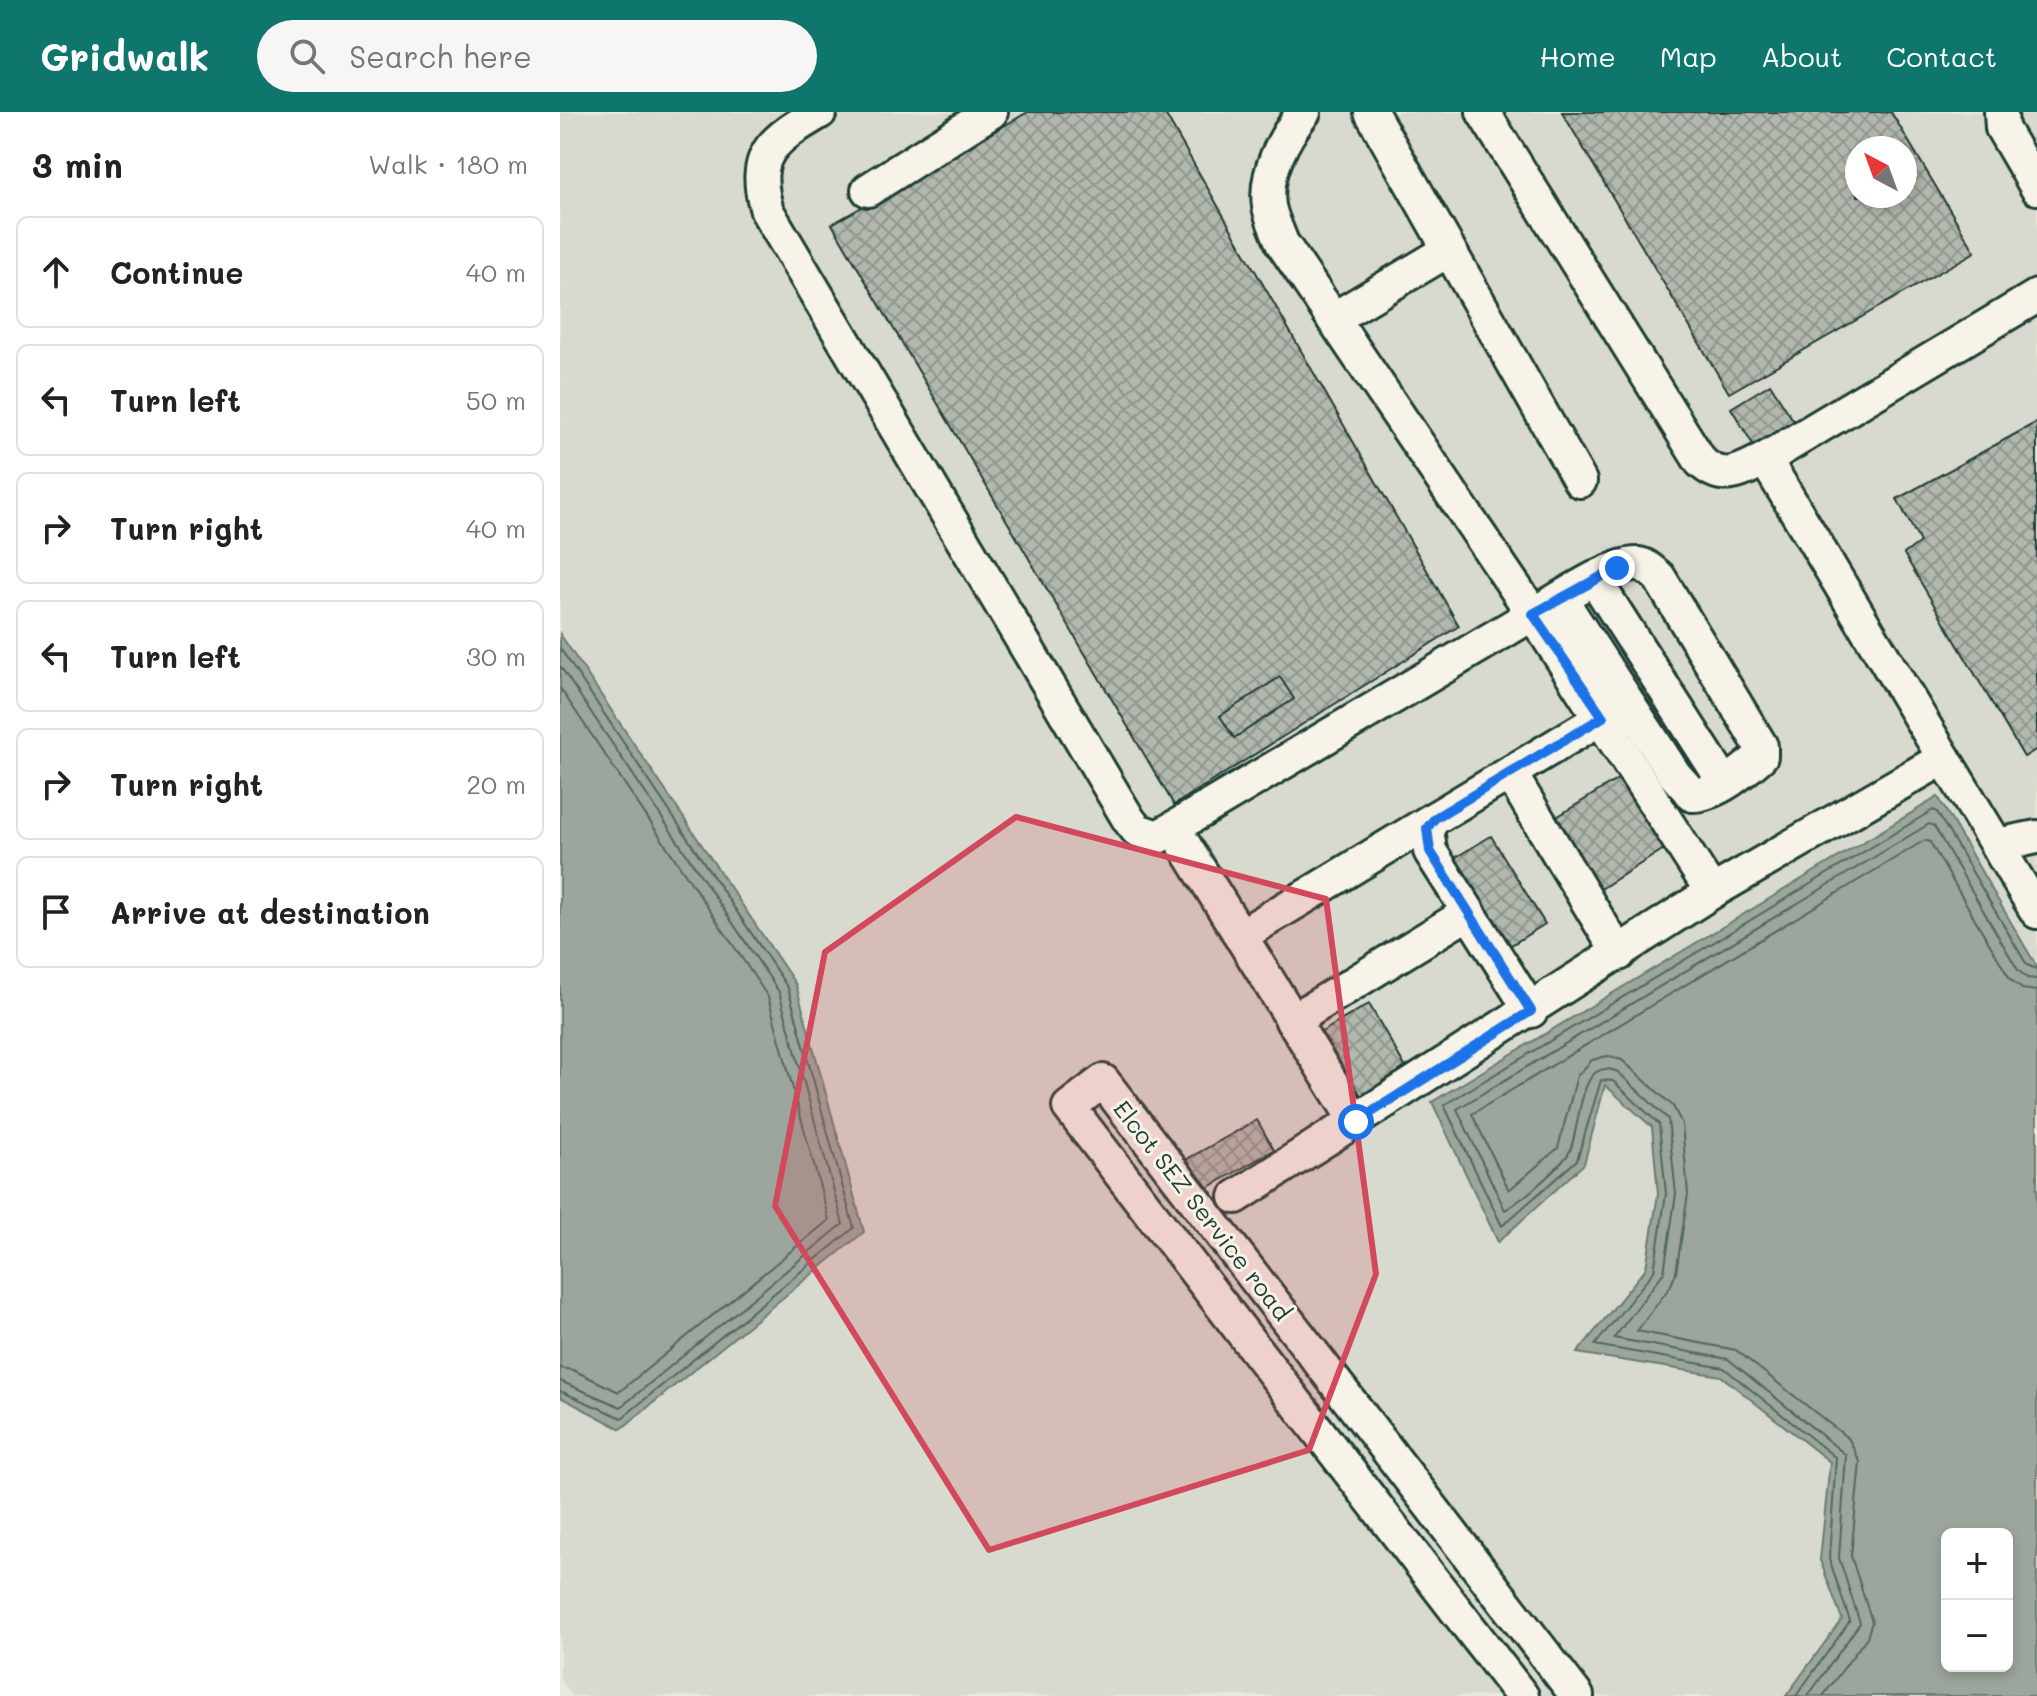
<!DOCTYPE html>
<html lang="en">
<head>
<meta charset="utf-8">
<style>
  body { margin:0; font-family:Mali,sans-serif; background:#f6f6f6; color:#222 }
  .controls { position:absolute; right:24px; bottom:24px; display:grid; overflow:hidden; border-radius:12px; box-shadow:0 4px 12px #0003 }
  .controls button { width:72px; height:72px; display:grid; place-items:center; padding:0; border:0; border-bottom:2px solid #e0e0e0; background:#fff; color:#222; font:40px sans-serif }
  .compass { position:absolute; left:1285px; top:24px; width:72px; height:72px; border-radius:50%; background:#fff; box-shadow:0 4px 12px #0003; rotate:319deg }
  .stop { position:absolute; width:24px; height:24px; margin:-18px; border:6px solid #1a73e8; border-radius:50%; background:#fff }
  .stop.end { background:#1a73e8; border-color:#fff; box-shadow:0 2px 8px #0008 }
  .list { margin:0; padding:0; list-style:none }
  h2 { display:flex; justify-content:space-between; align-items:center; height:104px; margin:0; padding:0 32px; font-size:34px }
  h2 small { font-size:26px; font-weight:400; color:#767676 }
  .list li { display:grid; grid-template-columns:52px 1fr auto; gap:24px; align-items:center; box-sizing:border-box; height:112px; margin:0 16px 16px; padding:0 16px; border:2px solid #e0e0e0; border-radius:12px }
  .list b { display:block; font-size:30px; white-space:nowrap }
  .list em { font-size:26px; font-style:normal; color:#767676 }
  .icon { flex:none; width:44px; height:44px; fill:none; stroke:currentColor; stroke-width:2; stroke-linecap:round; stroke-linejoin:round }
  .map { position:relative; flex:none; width:1477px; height:1584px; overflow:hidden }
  header { display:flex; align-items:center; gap:48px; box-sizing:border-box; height:112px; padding:0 40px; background:#0f766e; color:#fff }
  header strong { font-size:38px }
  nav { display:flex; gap:44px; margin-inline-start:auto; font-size:28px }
  .search { width:560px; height:72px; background:#f6f6f6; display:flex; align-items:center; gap:20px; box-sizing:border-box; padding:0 28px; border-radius:44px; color:#767676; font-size:30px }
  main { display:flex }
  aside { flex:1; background:#fff }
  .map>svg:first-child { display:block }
  .built { fill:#d9dacf; fill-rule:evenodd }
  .water { fill:#9ca69c; stroke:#6a7c72; stroke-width:2; fill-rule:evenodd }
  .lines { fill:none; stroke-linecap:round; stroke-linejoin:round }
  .shore { stroke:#51675e; stroke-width:2 }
  .building { fill:url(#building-cross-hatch); stroke:#1f3d34; stroke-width:2; fill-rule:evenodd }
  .minor-casing { stroke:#1f3d34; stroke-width:38 }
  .minor { stroke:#f7f3e8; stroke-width:32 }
  .route { stroke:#1a73e8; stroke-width:10 }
  .marked { fill:#d1495b; fill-opacity:0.2; stroke:#d1495b; stroke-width:6; stroke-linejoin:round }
  .labels { text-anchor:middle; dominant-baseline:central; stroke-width:6; stroke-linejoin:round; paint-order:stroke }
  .street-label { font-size:24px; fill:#1f3d34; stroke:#f7f3e8 }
</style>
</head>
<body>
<header>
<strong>Gridwalk</strong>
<div class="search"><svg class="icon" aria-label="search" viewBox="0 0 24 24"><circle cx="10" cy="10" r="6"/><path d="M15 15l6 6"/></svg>Search here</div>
<nav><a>Home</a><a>Map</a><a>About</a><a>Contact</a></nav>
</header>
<main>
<aside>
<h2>3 min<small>Walk · 180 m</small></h2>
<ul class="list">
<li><svg class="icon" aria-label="ahead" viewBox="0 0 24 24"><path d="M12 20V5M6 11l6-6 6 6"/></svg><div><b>Continue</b></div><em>40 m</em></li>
<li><svg class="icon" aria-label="left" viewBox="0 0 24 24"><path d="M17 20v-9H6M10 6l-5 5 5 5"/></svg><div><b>Turn left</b></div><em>50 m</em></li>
<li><svg class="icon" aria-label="right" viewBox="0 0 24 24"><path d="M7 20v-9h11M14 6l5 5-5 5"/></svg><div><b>Turn right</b></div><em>40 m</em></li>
<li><svg class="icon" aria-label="left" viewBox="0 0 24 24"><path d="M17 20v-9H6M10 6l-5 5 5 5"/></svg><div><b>Turn left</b></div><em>30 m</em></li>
<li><svg class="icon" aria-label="right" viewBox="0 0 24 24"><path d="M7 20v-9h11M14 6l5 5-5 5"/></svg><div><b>Turn right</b></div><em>20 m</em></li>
<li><svg class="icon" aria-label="arrive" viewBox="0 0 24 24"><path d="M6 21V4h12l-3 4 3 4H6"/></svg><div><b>Arrive at destination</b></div></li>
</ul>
</aside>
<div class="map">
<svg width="1477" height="1584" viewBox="0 0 1477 1584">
  <defs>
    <pattern id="building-cross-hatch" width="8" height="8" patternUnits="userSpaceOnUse" patternTransform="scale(2)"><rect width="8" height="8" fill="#b2b8ae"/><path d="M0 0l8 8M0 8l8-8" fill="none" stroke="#90978e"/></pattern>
  </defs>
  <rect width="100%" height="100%" fill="#eae8dd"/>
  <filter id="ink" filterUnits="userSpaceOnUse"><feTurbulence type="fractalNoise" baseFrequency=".0125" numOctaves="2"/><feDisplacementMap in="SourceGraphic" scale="16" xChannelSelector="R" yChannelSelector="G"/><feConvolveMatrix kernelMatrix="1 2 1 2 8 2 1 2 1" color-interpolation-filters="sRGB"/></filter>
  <g filter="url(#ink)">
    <path class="built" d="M0 0H1477V1584H12L0 1568ZM1297 36H1345V84H1297ZM1387 1422H1447V1554H1387Z"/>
    <g class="water">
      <polygon points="0,522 236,873 304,1120 61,1317 0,1285"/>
      <path d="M1378 685 1477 855V1584H1226L1282 1507 1260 1448 1270 1350 1161 1264 1017 1241 1086 1156 1098 1082 1092 1015 1045 973 1024 1052 938 1130 872 990ZM1387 1422H1447V1554H1387Z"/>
    </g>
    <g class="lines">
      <g class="shore">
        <polyline points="0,536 228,876 294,1116 62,1306 0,1279"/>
        <polyline points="0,554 219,880 283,1112 61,1295 0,1269"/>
        <polyline points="0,576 208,885 269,1108 59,1280 13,1258 0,1256"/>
        <polyline points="1236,1584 1290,1509 1269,1447 1276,1346 1164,1256 1035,1233 1094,1159 1106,1082 1099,1012 1053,969 1041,968 1017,1048 942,1114 884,993 1373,698 1377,700 1467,853 1477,857"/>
        <path d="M1248 1584 1300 1511 1279 1446 1286 1343 1168 1247 1054 1226 1104 1160 1116 1082 1108 1007 1058 960C1015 940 1022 1024 1007 1044 992 1062 965 1086 945 1098L897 997 1369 712 1374 714 1458 858 1467 866 1477 867"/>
        <polyline points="1263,1584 1307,1525 1312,1510 1291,1444 1300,1350 1289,1327 1176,1238 1077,1219 1110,1175 1116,1161 1128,1082 1122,1012 1113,994 1062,948 1047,944 1032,948 1017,964 998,1036 949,1078 912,1002 1365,728 1370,730 1450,867 1462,877 1477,879"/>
      </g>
    </g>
    <g class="building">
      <polygon points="468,0 604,0 899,514 614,693 272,112"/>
      <path d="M1002 0H1331L1415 140 1169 281ZM1297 36H1345V84H1297Z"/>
      <polygon points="1210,272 1237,314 1197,339 1171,296"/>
      <polygon points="1477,310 1477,637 1464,645 1344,442 1360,430 1337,387"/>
      <polygon points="720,565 734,587 674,626 660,604"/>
      <polygon points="1071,659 1115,730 1031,783 987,711"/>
      <polygon points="931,724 985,812 948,835 893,747"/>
      <polygon points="809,892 847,958 798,987 760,921"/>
      <polygon points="697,1008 714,1038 639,1081 622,1050"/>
    </g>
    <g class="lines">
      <g class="minor-casing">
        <g id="minor">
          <path d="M260 0C213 28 190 41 207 99L569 708 577 718 598 725 973 502 722 131C718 120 711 106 709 94 704 61 724 25 744 0"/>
          <polyline points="811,0 1020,369"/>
          <path d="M923 0 1141 350C1164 371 1181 359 1205 347L1477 184"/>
          <polyline points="1441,0 1442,16 1477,76"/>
          <polyline points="308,78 431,0"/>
          <polyline points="773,207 889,138"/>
          <polyline points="1205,347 1384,646"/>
          <polyline points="1035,468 1164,670"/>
          <path d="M1001 487 1115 663 1133 683C1157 682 1184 659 1201 644V634L1099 465C1092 460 1087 453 1078 452 1053 450 997 489 973 502L1152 780"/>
          <polyline points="950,661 1059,842"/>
          <polyline points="615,718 796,1010"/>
          <polyline points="1437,733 1477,725"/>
          <polyline points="680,824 875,706"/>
          <polyline points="971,899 870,739 867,716 875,706 1043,605"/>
          <polyline points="732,909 908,801"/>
          <polyline points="676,1085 1152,780 1384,646 1477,800"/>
          <polyline points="962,1584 509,995 543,969 1017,1584"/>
        </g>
      </g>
      <use href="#minor" class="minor"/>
    </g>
  </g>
  <g class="lines" filter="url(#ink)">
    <polyline class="route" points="796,1010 971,899 870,739 867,716 875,706 1043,605 973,502 1057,456"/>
  </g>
  <path class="marked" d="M456 705 766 787 816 1162 749 1338 429 1438 215 1094 265 840Z"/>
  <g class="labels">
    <g class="street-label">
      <text transform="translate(643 1098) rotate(52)">Elcot SEZ Service road</text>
    </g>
  </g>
</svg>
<div class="controls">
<button>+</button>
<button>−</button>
</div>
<svg class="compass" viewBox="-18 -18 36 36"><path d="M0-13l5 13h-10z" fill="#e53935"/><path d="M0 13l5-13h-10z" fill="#767676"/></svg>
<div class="stop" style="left:796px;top:1010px"></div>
<div class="stop end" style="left:1057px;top:456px"></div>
</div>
</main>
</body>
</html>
